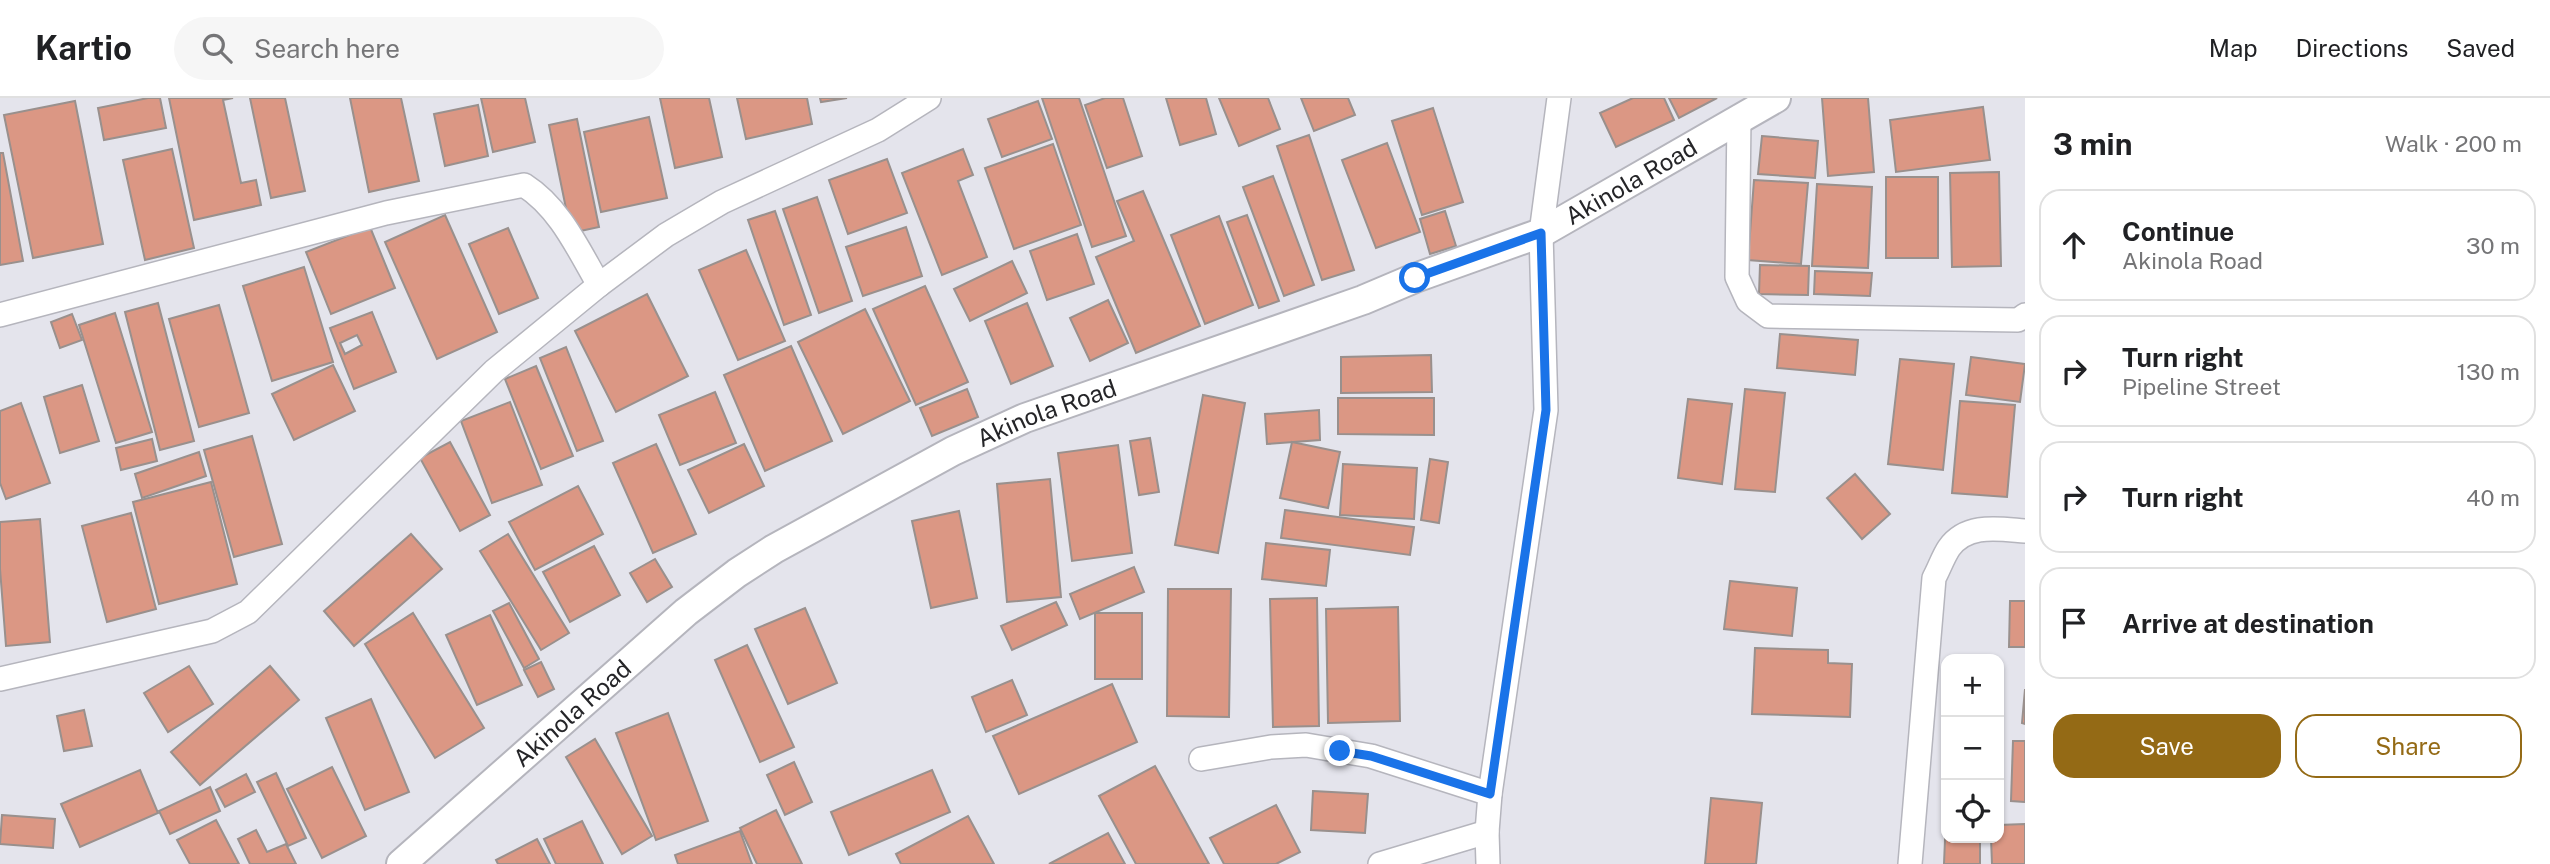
<!DOCTYPE html>
<html lang="en">
<head>
<meta charset="utf-8">
<style>
  body { margin:0; font-family:"Public Sans",sans-serif; background:#f6f6f6; color:#202124 }
  .controls { position:absolute; right:21px; bottom:21px; display:grid; overflow:hidden; border-radius:14px; box-shadow:0 2px 5px #0004 }
  .controls button { width:63px; height:63px; display:grid; place-items:center; padding:0; border:0; border-bottom:2px solid #e0e0e0; background:#fff; color:#202124; font:35px sans-serif }
  .stop { position:absolute; width:21px; height:21px; margin:-16px; border:5px solid #1a73e8; border-radius:50%; background:#fff }
  .stop.end { background:#1a73e8; border-color:#fff; box-shadow:0 2px 7px #0008 }
  .list { margin:0; padding:0; list-style:none }
  h2 { display:flex; justify-content:space-between; align-items:center; height:91px; margin:0; padding:0 28px; font-size:30px }
  h2 small { font-size:23px; font-weight:400; color:#757577 }
  .list li { display:grid; grid-template-columns:46px 1fr auto; gap:21px; align-items:center; box-sizing:border-box; height:112px; margin:0 14px 14px; padding:0 14px; border:2px solid #e0e0e0; border-radius:21px }
  .list b { display:block; font-size:26px; white-space:nowrap }
  .list p { margin:0; font-size:23px; white-space:nowrap; color:#757577 }
  .list em { font-size:23px; font-style:normal; color:#757577 }
  .actions { display:flex; gap:14px; padding:21px 28px }
  .actions a { flex:1; padding:16px 0; border:2px solid #946a15; border-radius:21px; text-align:center; font-size:24px; color:#946a15 }
  .actions .main { background:#946a15; color:#fff }
  .icon { flex:none; width:38px; height:38px; fill:none; stroke:currentColor; stroke-width:2; stroke-linecap:round; stroke-linejoin:round }
  .map { position:relative; flex:none; width:2025px; height:766px; overflow:hidden }
  header { display:flex; align-items:center; gap:42px; box-sizing:border-box; height:98px; padding:0 35px; background:#fff; border-bottom:2px solid #e0e0e0 }
  header strong { font-size:33px }
  nav { display:flex; gap:38px; margin-inline-start:auto; font-size:24px }
  .search { width:490px; height:63px; background:#f6f6f6; display:flex; align-items:center; gap:18px; box-sizing:border-box; padding:0 24px; border-radius:38px; color:#757577; font-size:26px }
  main { display:flex }
  aside { flex:1; background:#fff }
  .map>svg:first-child { display:block }
  .building { fill:#db9784; stroke:#99908d; stroke-width:2; fill-rule:evenodd }
  .lines { fill:none; stroke-linecap:round; stroke-linejoin:round }
  .minor-casing { stroke:#b5b5bd; stroke-width:26 }
  .tertiary-casing { stroke:#b5b5bd; stroke-width:32 }
  .minor { stroke:#fff; stroke-width:23 }
  .tertiary { stroke:#fff; stroke-width:28 }
  .route { stroke:#1a73e8; stroke-width:9 }
  .labels { text-anchor:middle; dominant-baseline:central; stroke-width:7; stroke-linejoin:round; paint-order:stroke }
  .street-label { font-size:24px; fill:#252528; stroke:#fff }
</style>
</head>
<body>
<header>
<strong>Kartio</strong>
<div class="search"><svg class="icon" aria-label="search" viewBox="0 0 24 24"><circle cx="10" cy="10" r="6"/><path d="M15 15l6 6"/></svg>Search here</div>
<nav><a>Map</a><a>Directions</a><a>Saved</a></nav>
</header>
<main>
<div class="map">
<svg width="2025" height="766" viewBox="0 0 2025 766">
  <rect width="100%" height="100%" fill="#e4e4ec"/>
  <g class="building">
    <polygon points="148,0 160,0 166,30 104,42 98,10"/>
    <polygon points="169,0 233,0 223,2 241,85 256,82 261,107 194,122"/>
    <polygon points="250,0 285,0 305,93 271,100"/>
    <polygon points="350,0 401,0 419,83 369,94"/>
    <polygon points="481,0 525,0 535,44 493,54"/>
    <polygon points="660,0 709,0 722,59 675,70"/>
    <polygon points="737,0 807,0 812,26 746,41"/>
    <polygon points="820,0 847,0 821,4"/>
    <polygon points="1042,0 1079,0 1126,138 1092,149"/>
    <polygon points="1105,0 1123,0 1142,58 1107,70 1085,7"/>
    <polygon points="1166,0 1206,0 1216,36 1180,47"/>
    <polygon points="1219,0 1268,0 1280,31 1239,48"/>
    <polygon points="1301,0 1348,0 1355,17 1314,33"/>
    <polygon points="1633,0 1664,0 1674,22 1616,49 1600,15"/>
    <polygon points="1669,0 1717,0 1679,20"/>
    <polygon points="1822,0 1868,0 1874,74 1828,78"/>
    <polygon points="75,3 103,146 33,160 4,17"/>
    <polygon points="1038,3 1052,41 1002,59 988,21"/>
    <polygon points="478,7 488,58 445,68 434,16"/>
    <polygon points="1983,9 1990,62 1896,74 1890,22"/>
    <polygon points="1433,10 1463,104 1422,117 1392,23"/>
    <polygon points="649,19 667,100 601,114 584,34"/>
    <polygon points="577,21 599,129 571,135 549,27"/>
    <polygon points="1309,37 1354,172 1322,182 1277,48"/>
    <polygon points="1762,38 1818,43 1815,80 1758,76"/>
    <polygon points="1387,45 1420,134 1376,150 1342,62"/>
    <polygon points="1053,46 1081,127 1014,151 985,70"/>
    <polygon points="172,51 194,150 145,162 123,62"/>
    <polygon points="963,51 973,77 958,83 987,159 942,177 902,75"/>
    <polygon points="0,55 3,55 23,163 0,167"/>
    <polygon points="887,61 907,115 848,136 829,82"/>
    <polygon points="1999,74 2001,168 1952,169 1950,75"/>
    <polygon points="1273,78 1314,187 1284,198 1243,89"/>
    <rect x="1886" y="79" width="52" height="81"/>
    <polygon points="1754,82 1808,85 1801,166 1748,162"/>
    <polygon points="1817,86 1872,89 1868,170 1812,168"/>
    <polygon points="1143,93 1200,228 1136,255 1096,159 1134,143 1117,103"/>
    <polygon points="817,99 852,203 819,215 783,111"/>
    <polygon points="775,113 811,217 784,227 748,122"/>
    <polygon points="1445,113 1456,148 1430,156 1420,121"/>
    <polygon points="445,117 497,234 437,261 385,144"/>
    <polygon points="1247,117 1279,203 1259,210 1227,124"/>
    <polygon points="1219,118 1253,207 1205,226 1171,137"/>
    <polygon points="370,129 395,190 331,216 306,154"/>
    <polygon points="906,129 922,178 863,198 846,149"/>
    <polygon points="508,130 538,200 499,216 469,146"/>
    <polygon points="1077,136 1094,186 1047,202 1030,153"/>
    <polygon points="746,152 785,243 738,262 699,172"/>
    <polygon points="1012,163 1027,195 970,223 954,191"/>
    <polygon points="1760,167 1809,168 1808,197 1759,196"/>
    <polygon points="304,169 333,264 272,283 243,188"/>
    <polygon points="1815,173 1872,175 1870,198 1814,196"/>
    <polygon points="925,188 968,284 916,307 873,211"/>
    <polygon points="647,196 688,278 616,314 575,233"/>
    <polygon points="1108,202 1128,245 1090,263 1070,220"/>
    <polygon points="158,205 194,343 160,352 125,214"/>
    <polygon points="1027,205 1053,268 1011,286 985,223"/>
    <polygon points="219,207 249,315 199,329 169,221"/>
    <polygon points="865,211 910,303 843,336 798,244"/>
    <path d="M372 214 396 274 354 291 330 230ZM357 237 362 247 345 256 340 245Z"/>
    <polygon points="115,215 152,334 116,345 79,227"/>
    <polygon points="72,216 82,242 60,250 51,224"/>
    <polygon points="1780,236 1858,242 1855,277 1777,270"/>
    <polygon points="791,248 832,343 765,373 724,277"/>
    <polygon points="566,249 603,343 577,353 540,260"/>
    <polygon points="1431,257 1432,294 1341,295 1341,259"/>
    <polygon points="1971,259 2025,266 2020,304 1966,297"/>
    <polygon points="1900,261 1954,266 1943,372 1888,366"/>
    <polygon points="333,267 355,313 294,342 272,296"/>
    <polygon points="536,268 573,358 541,371 505,281"/>
    <polygon points="82,287 99,343 60,355 44,299"/>
    <polygon points="967,291 978,319 932,338 920,310"/>
    <polygon points="1745,291 1785,295 1775,394 1735,391"/>
    <polygon points="715,294 736,345 680,367 659,317"/>
    <polygon points="1203,297 1245,305 1218,455 1175,447"/>
    <polygon points="1338,300 1434,300 1434,337 1338,336"/>
    <polygon points="1688,301 1732,306 1722,386 1678,380"/>
    <polygon points="1960,303 2015,307 2007,399 1952,395"/>
    <polygon points="510,304 542,387 492,405 461,323"/>
    <polygon points="21,305 50,385 6,401 0,385 0,313"/>
    <polygon points="1319,312 1320,342 1267,346 1265,316"/>
    <polygon points="252,338 282,446 234,459 204,352"/>
    <polygon points="1150,340 1159,394 1139,397 1130,343"/>
    <polygon points="152,341 157,363 121,372 116,350"/>
    <polygon points="450,344 490,417 460,433 420,360"/>
    <polygon points="1292,344 1340,354 1328,410 1280,400"/>
    <polygon points="656,346 696,436 653,455 613,365"/>
    <polygon points="744,346 764,388 709,415 688,372"/>
    <polygon points="1118,347 1132,455 1072,463 1058,355"/>
    <polygon points="199,354 206,378 142,400 135,376"/>
    <polygon points="1430,361 1448,364 1439,425 1421,422"/>
    <polygon points="1343,366 1417,370 1414,421 1340,417"/>
    <polygon points="1855,376 1890,416 1862,441 1827,400"/>
    <polygon points="1050,381 1061,499 1007,504 997,386"/>
    <polygon points="211,384 237,486 159,506 133,404"/>
    <polygon points="578,388 603,436 535,472 509,424"/>
    <polygon points="1285,412 1414,429 1410,457 1281,440"/>
    <polygon points="959,413 977,500 931,510 912,423"/>
    <polygon points="131,415 156,511 107,524 82,428"/>
    <polygon points="40,421 50,544 6,548 0,471 0,424"/>
    <polygon points="411,436 442,471 354,548 324,513"/>
    <polygon points="508,436 569,535 541,552 480,453"/>
    <polygon points="1266,445 1330,452 1326,488 1262,481"/>
    <polygon points="594,448 620,497 570,524 543,474"/>
    <polygon points="655,461 672,489 647,504 630,475"/>
    <polygon points="1134,469 1144,494 1080,521 1070,496"/>
    <polygon points="1730,483 1797,490 1792,538 1724,531"/>
    <polygon points="1168,491 1231,491 1229,619 1167,618"/>
    <polygon points="1317,500 1319,628 1273,629 1270,501"/>
    <polygon points="2010,503 2025,503 2025,549 2009,549"/>
    <polygon points="1056,504 1067,527 1012,552 1001,528"/>
    <polygon points="509,505 539,561 524,570 493,513"/>
    <polygon points="1398,509 1400,623 1328,625 1326,511"/>
    <polygon points="805,510 837,585 788,606 755,531"/>
    <polygon points="413,515 484,630 435,660 365,546"/>
    <rect x="1095" y="515" width="47" height="66"/>
    <polygon points="490,517 522,587 477,607 446,537"/>
    <polygon points="747,547 794,649 760,664 715,562"/>
    <polygon points="1755,550 1828,552 1828,565 1852,566 1850,619 1752,616"/>
    <polygon points="541,564 554,591 538,599 524,572"/>
    <polygon points="189,568 213,606 168,634 144,595"/>
    <polygon points="270,568 299,602 200,687 171,654"/>
    <polygon points="1012,582 1027,617 986,634 972,599"/>
    <polygon points="1112,586 1137,644 1019,696 993,638"/>
    <polygon points="2025,591 2025,626 2022,625"/>
    <polygon points="371,601 409,694 365,712 326,620"/>
    <polygon points="84,612 92,648 64,653 57,618"/>
    <polygon points="668,615 708,723 656,742 616,635"/>
    <polygon points="595,641 652,738 622,756 566,659"/>
    <polygon points="2013,643 2025,643 2025,704 2011,703"/>
    <polygon points="794,664 812,704 785,717 767,677"/>
    <polygon points="1155,668 1209,766 1136,766 1099,698"/>
    <polygon points="332,669 366,738 322,760 287,691"/>
    <polygon points="140,672 158,715 80,749 61,706"/>
    <polygon points="932,672 950,714 849,757 831,714"/>
    <polygon points="276,675 306,740 288,748 257,684"/>
    <polygon points="246,676 255,694 225,709 216,692"/>
    <polygon points="210,689 220,713 170,736 159,713"/>
    <polygon points="1313,693 1368,696 1365,735 1311,732"/>
    <polygon points="1711,700 1762,705 1756,766 1705,766"/>
    <polygon points="1276,707 1300,754 1276,766 1224,766 1210,740"/>
    <polygon points="776,712 802,766 757,766 740,730"/>
    <polygon points="2,717 55,721 53,750 0,746"/>
    <polygon points="968,718 994,766 901,766 896,756"/>
    <polygon points="1946,718 1946,740 1980,740 1980,766 1944,766"/>
    <polygon points="216,722 239,766 190,766 177,742"/>
    <polygon points="582,723 603,766 556,766 544,741"/>
    <polygon points="2025,726 2025,766 1992,766 1991,740 1999,740 1999,727"/>
    <polygon points="256,732 267,754 286,746 296,766 250,766 238,741"/>
    <polygon points="740,733 752,766 678,766 675,757"/>
    <polygon points="1108,735 1125,766 1049,766"/>
    <polygon points="537,741 550,766 498,766 496,762"/>
  </g>
  <g class="lines">
    <g class="minor-casing">
      <g id="minor">
        <polyline points="1739,19 1737,179 1748,203 1768,218 2018,222 2025,217"/>
        <path d="M0 217 386 115 524 87C560 110 578 151 599 187"/>
        <polyline points="0,581 212,533 248,514 494,273 599,187 666,137 722,104 878,32 929,0"/>
        <polyline points="1201,661 1271,649 1306,647 1371,658 1490,696"/>
        <polyline points="1380,766 1487,734"/>
        <polyline points="1488,766 1487,734 1490,696 1546,312 1541,135 1559,0"/>
        <path d="M1910 766 1934 480C1939 471 1943 459 1949 450 1967 425 1998 431 2025 433"/>
      </g>
    </g>
    <g class="tertiary-casing">
      <g id="tertiary">
        <path id="s1" d="M401 766 686 514 737 475 774 451 953 353 1025 320 1363 202 1415 180 1541 135 1776 0"/>
      </g>
    </g>
    <use href="#minor" class="minor"/>
    <use href="#tertiary" class="tertiary"/>
  </g>
  <g class="lines">
    <polyline class="route" points="1340,653 1371,658 1490,696 1546,312 1541,135 1415,180"/>
  </g>
  <g class="labels">
    <g class="street-label">
      <text stroke="none"><textPath href="#s1" startOffset="1424">Akinola Road</textPath></text>
      <text stroke="none"><textPath href="#s1" startOffset="794">Akinola Road</textPath></text>
      <text stroke="none"><textPath href="#s1" startOffset="228">Akinola Road</textPath></text>
    </g>
  </g>
</svg>
<div class="controls">
<button>+</button>
<button>−</button>
<button><svg class="icon" aria-label="locate" viewBox="0 0 24 24"><circle cx="12" cy="12" r="6"/><path d="M12 2v4M12 18v4M2 12h4M18 12h4"/></svg></button>
</div>
<div class="stop" style="left:1415px;top:180px"></div>
<div class="stop end" style="left:1340px;top:653px"></div>
</div>
<aside>
<h2>3 min<small>Walk · 200 m</small></h2>
<ul class="list">
<li><svg class="icon" aria-label="ahead" viewBox="0 0 24 24"><path d="M12 20V5M6 11l6-6 6 6"/></svg><div><b>Continue</b><p>Akinola Road</p></div><em>30 m</em></li>
<li><svg class="icon" aria-label="right" viewBox="0 0 24 24"><path d="M7 20v-9h11M14 6l5 5-5 5"/></svg><div><b>Turn right</b><p>Pipeline Street</p></div><em>130 m</em></li>
<li><svg class="icon" aria-label="right" viewBox="0 0 24 24"><path d="M7 20v-9h11M14 6l5 5-5 5"/></svg><div><b>Turn right</b></div><em>40 m</em></li>
<li><svg class="icon" aria-label="arrive" viewBox="0 0 24 24"><path d="M6 21V4h12l-3 4 3 4H6"/></svg><div><b>Arrive at destination</b></div></li>
</ul>
<div class="actions"><a class="main">Save</a><a>Share</a></div>
</aside>
</main>
</body>
</html>
